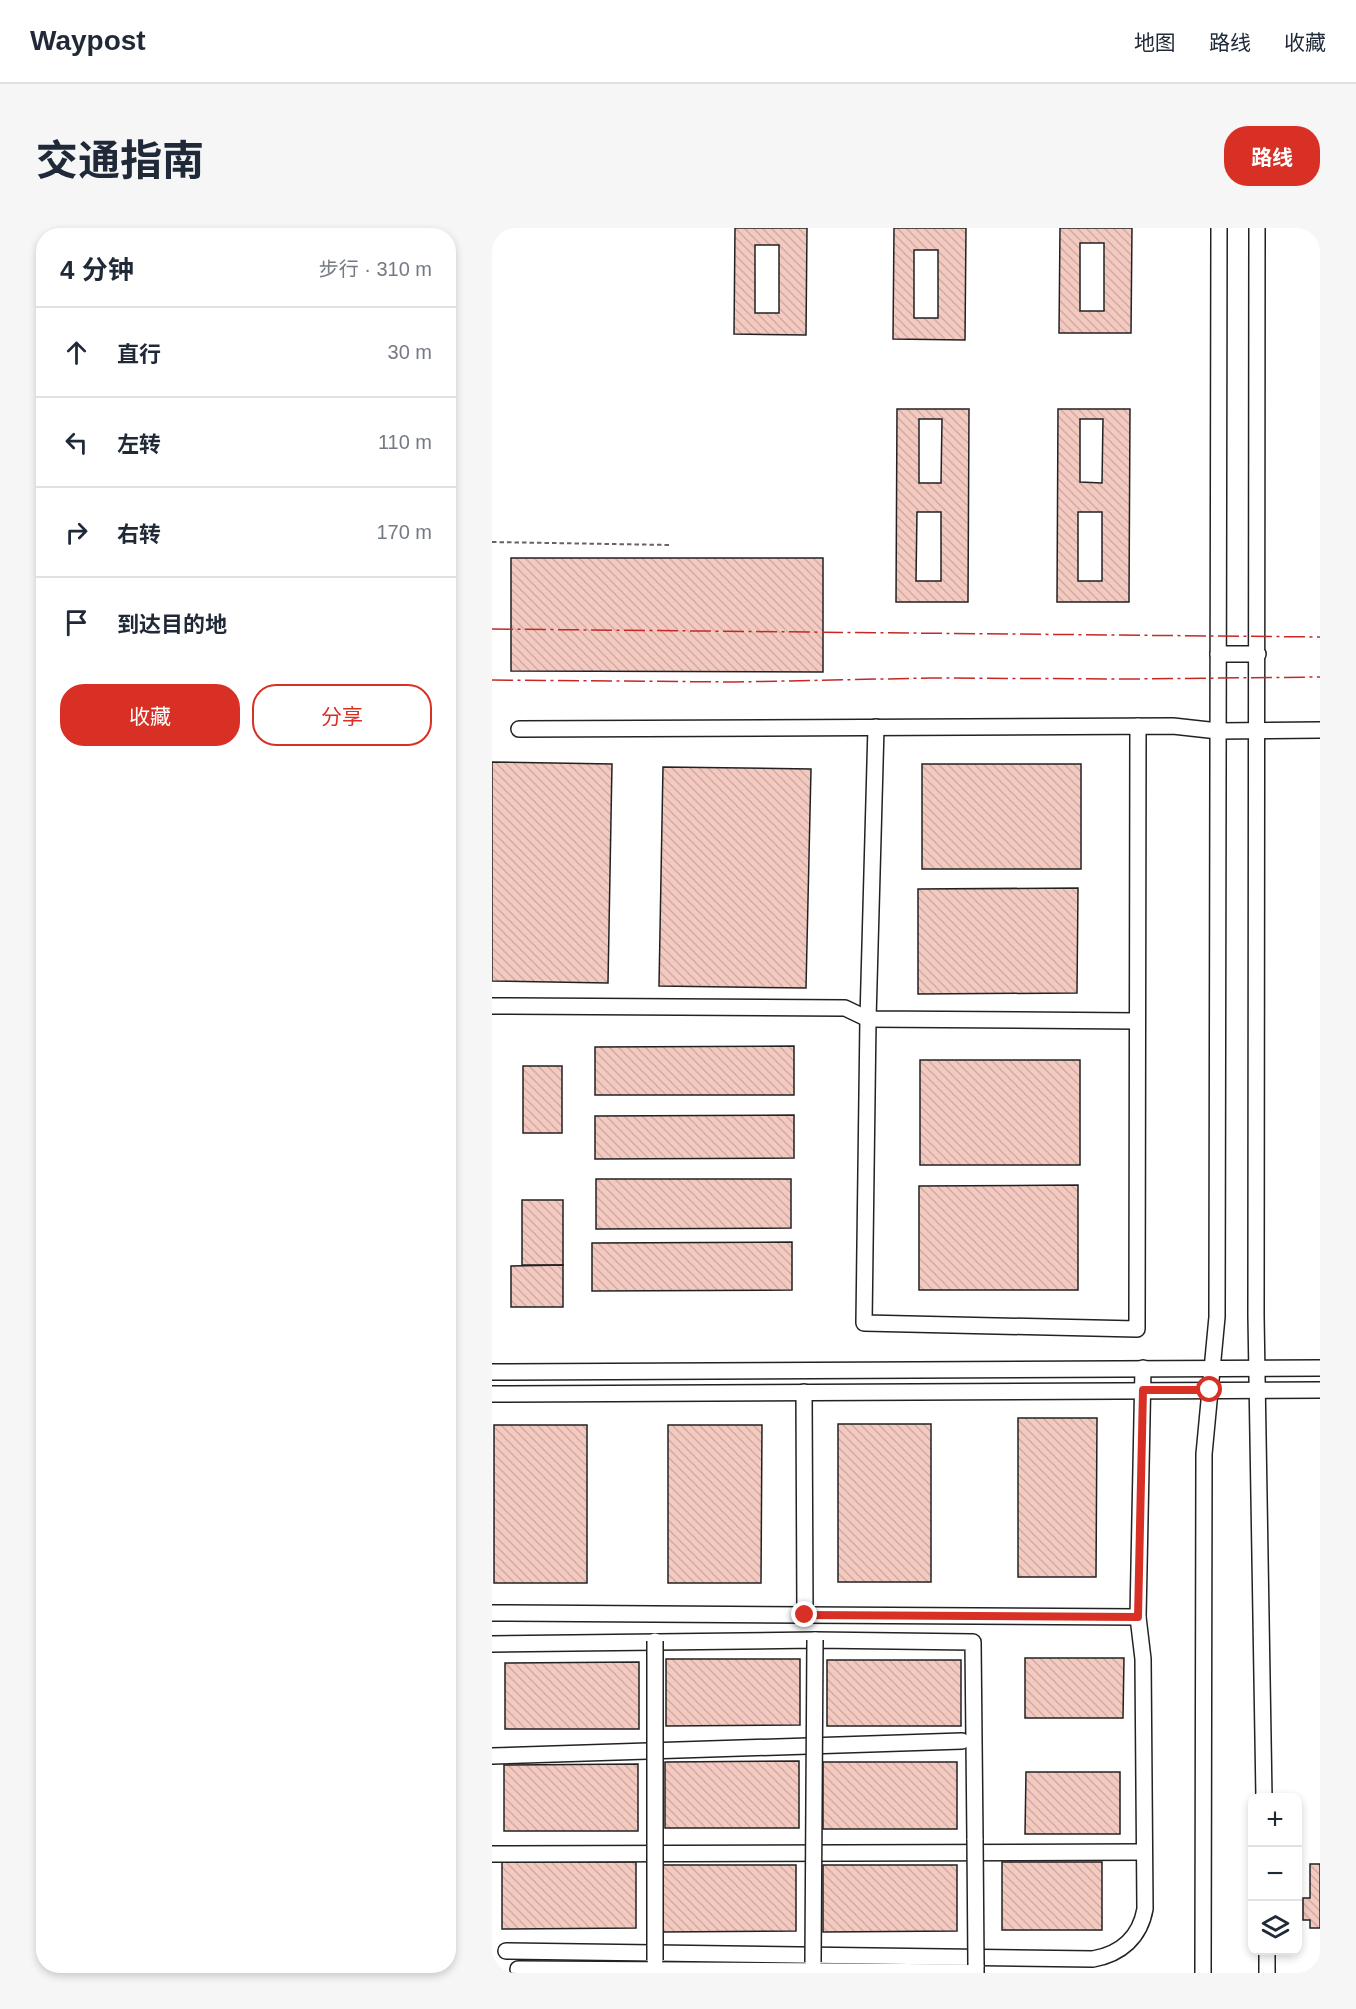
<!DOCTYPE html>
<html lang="zh">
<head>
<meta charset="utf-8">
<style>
  body { margin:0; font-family:Arial,"Noto Sans SC",sans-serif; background:#f6f6f7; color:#1f2937 }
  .controls { position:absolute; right:18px; bottom:18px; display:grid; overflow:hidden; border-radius:12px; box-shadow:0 3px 9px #0003 }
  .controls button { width:54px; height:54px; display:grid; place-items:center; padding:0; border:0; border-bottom:2px solid #e0e1e3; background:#fff; color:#1f2937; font:30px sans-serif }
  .stop { position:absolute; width:18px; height:18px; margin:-14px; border:4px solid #d93025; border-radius:50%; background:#fff }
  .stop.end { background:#d93025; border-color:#fff; box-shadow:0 2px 6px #0008 }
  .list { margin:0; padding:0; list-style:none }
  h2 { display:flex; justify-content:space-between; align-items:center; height:78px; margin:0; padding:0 24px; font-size:26px }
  h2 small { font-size:20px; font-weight:400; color:#747a83 }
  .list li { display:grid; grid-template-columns:39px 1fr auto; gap:18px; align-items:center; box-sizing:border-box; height:90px; padding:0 24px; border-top:2px solid #e0e1e3 }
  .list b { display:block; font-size:22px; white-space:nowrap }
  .list em { font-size:20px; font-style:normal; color:#747a83 }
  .actions { display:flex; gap:12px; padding:18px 24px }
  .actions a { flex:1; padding:14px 0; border:2px solid #d93025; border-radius:24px; text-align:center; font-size:21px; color:#d93025 }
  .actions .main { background:#d93025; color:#fff }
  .icon { flex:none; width:33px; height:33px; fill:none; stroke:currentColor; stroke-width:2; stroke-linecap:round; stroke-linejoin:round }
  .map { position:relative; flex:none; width:828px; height:1745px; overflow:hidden; border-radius:24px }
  header { display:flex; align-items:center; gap:36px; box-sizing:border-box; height:84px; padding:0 30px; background:#fff; border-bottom:2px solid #e0e1e3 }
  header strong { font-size:28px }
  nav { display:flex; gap:33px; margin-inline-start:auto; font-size:21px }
  .intro { display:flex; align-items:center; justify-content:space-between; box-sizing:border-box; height:144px; padding:0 36px }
  h1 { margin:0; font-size:42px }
  .button { padding:15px 27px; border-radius:24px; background:#d93025; color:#fff; font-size:21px; font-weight:700 }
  main { display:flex; gap:36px; padding:0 36px }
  aside { flex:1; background:#fff; border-radius:24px; box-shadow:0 3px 9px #0003 }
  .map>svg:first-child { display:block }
  .building { fill:url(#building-back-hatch); stroke:#222; stroke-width:1.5; fill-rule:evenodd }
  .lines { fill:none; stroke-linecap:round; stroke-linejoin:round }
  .minor-casing { stroke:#222; stroke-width:18 }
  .path { stroke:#646464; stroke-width:2; stroke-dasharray:4.5 3; stroke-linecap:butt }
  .minor { stroke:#fff; stroke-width:15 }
  .minor-bridge-casing { stroke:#222; stroke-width:18; stroke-linecap:butt }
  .minor-bridge { stroke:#fff; stroke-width:15 }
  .power { stroke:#c62828; stroke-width:1.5; stroke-dasharray:21 4.5 3 4.5; stroke-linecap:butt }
  .route { stroke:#d93025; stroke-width:8 }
</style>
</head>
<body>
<header>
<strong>Waypost</strong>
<nav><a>地图</a><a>路线</a><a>收藏</a></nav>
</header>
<div class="intro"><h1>交通指南</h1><a class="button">路线</a></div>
<main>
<aside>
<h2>4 分钟<small>步行 · 310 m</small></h2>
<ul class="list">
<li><svg class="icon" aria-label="ahead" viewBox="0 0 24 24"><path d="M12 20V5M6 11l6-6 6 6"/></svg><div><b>直行</b></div><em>30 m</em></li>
<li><svg class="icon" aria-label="left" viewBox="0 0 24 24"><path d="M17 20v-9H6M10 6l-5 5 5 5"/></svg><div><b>左转</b></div><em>110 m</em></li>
<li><svg class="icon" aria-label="right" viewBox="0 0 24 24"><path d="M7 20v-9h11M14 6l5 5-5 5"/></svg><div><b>右转</b></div><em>170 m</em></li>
<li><svg class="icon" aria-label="arrive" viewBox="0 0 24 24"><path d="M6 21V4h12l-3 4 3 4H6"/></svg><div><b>到达目的地</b></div></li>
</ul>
<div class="actions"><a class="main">收藏</a><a>分享</a></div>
</aside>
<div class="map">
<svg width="828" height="1745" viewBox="0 0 828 1745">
  <defs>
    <pattern id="building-back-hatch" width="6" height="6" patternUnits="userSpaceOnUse" patternTransform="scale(1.5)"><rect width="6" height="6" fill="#f3c9c0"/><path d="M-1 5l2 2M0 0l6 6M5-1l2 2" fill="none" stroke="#d0aca5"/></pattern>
  </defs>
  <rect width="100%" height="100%" fill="#fff"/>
  <g class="building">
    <path d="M243 0H315L314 107 242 106ZM263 17H287V85H263Z"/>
    <path d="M402 0H474L473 112 401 111ZM422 22H446V90H422Z"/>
    <path d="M568 0H640L639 105H567ZM588 15H612V83H588Z"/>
    <path d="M405 181H477L476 374H404ZM427 191H450L449 255H427ZM425 284H449V353H424Z"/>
    <path d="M566 181H638L637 374H565ZM588 191H611L610 255 588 254ZM586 284H610V353H586Z"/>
    <polygon points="19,330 331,330 331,444 19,443"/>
    <polygon points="0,534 120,536 116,755 0,753"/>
    <rect x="430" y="536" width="159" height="105"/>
    <polygon points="171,539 319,541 314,760 167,758"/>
    <polygon points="586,660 585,765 426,766 426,661"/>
    <polygon points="302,818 302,867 103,867 103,819"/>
    <rect x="428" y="832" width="160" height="105"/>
    <rect x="31" y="838" width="39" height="67"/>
    <polygon points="302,887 302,930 103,931 103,888"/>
    <polygon points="104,951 299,951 299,1000 104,1001"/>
    <polygon points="586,957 586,1062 427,1062 427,958"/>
    <rect x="30" y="972" width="41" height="65"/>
    <polygon points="300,1014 300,1062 100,1063 100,1015"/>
    <polygon points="71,1037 71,1079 19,1079 19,1038"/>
    <polygon points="526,1190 605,1190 604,1349 526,1349"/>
    <rect x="346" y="1196" width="93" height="158"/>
    <rect x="2" y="1197" width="93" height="158"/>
    <polygon points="176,1197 270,1197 269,1355 176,1355"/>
    <polygon points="533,1430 632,1430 631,1490 533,1490"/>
    <polygon points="174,1431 308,1431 308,1497 174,1498"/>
    <rect x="335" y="1432" width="134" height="66"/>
    <polygon points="147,1434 147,1501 13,1501 13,1435"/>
    <polygon points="307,1533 307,1600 173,1600 173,1534"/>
    <rect x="331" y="1534" width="134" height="67"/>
    <polygon points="146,1536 146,1603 12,1603 12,1537"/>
    <polygon points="534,1544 628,1544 628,1606 533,1606"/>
    <polygon points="10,1634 144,1634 144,1700 10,1701"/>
    <rect x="510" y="1634" width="100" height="68"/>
    <polygon points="818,1636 828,1636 828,1700 818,1700 818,1692 811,1692 811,1670 818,1670"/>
    <polygon points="170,1637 304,1637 304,1703 170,1704"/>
    <polygon points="331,1637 465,1637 465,1703 331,1704"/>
  </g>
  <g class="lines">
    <g class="minor-casing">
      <g id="minor">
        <polyline points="765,0 764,1088 772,1570"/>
        <polyline points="726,426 766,426"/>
        <polyline points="384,499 376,791 372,1095 645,1101 646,498"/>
        <polyline points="27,501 681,498 726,503 828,502"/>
        <polyline points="0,778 353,780 376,791 645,793"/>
        <polyline points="0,1144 828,1140"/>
        <polyline points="312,1164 313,1387"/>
        <polyline points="0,1166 828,1162"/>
        <polyline points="0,1385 646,1389"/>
        <polyline points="0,1416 323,1412 481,1414 483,1612"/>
        <polyline points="0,1528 470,1513"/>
        <polyline points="0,1626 652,1624"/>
        <polyline points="775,1722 775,1745"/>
        <path d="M14 1723 601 1731C629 1726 648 1709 653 1681L651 1431 646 1389 651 1140"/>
        <polyline points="26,1741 484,1744 484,1737"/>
        <polyline points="711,1745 712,1226 725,1089 727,0"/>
      </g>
    </g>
    <polyline class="path" points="0,314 177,317"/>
    <use href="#minor" class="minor"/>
    <g class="minor-bridge-casing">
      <g id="minor-bridge">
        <polyline points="483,1612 484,1737"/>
        <polyline points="163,1732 163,1413"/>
        <polyline points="321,1734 323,1412"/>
      </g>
    </g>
    <use href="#minor-bridge" class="minor-bridge"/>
    <g class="power">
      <polyline points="0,401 828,409"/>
      <polyline points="0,452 243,454 439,450 639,451 828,449"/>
    </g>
  </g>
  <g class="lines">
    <polyline class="route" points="313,1387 646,1389 651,1162 718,1162"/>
  </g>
</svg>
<div class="controls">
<button>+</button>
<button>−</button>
<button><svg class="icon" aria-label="layers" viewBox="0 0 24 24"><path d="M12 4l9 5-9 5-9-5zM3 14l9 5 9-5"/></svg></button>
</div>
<div class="stop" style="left:718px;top:1162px"></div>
<div class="stop end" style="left:313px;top:1387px"></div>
</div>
</main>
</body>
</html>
